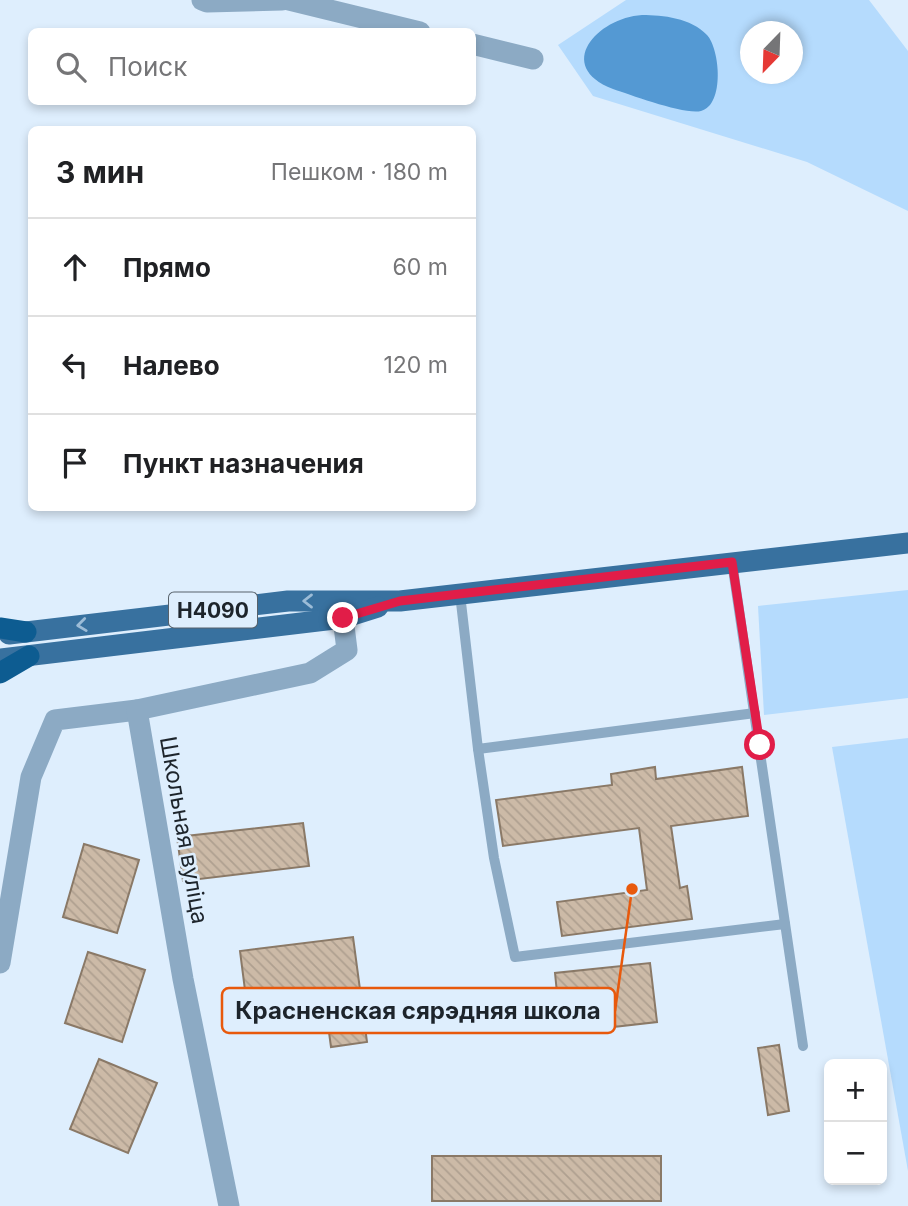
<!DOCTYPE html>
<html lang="ru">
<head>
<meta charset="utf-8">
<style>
  body { margin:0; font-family:Inter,sans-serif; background:#f2f2f2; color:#202124 }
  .controls { position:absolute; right:21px; bottom:21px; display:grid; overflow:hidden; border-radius:10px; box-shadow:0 4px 10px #0003 }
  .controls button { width:63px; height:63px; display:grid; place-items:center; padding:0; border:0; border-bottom:2px solid #e0e0e0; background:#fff; color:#202124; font:35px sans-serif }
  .compass { position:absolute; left:740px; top:21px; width:63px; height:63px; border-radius:50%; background:#fff; box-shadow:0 4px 10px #0003; rotate:203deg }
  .stop { position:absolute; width:21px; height:21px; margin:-16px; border:5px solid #e11d48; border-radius:50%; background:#fff }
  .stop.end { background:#e11d48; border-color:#fff; box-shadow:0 2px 7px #0008 }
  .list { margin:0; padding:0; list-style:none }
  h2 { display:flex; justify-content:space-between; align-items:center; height:91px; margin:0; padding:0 28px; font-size:30px }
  h2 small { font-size:23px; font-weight:400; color:#757577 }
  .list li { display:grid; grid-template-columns:46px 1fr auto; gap:21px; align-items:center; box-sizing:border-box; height:98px; padding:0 28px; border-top:2px solid #e0e0e0 }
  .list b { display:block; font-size:26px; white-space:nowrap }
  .list em { font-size:23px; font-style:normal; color:#757577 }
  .icon { flex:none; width:38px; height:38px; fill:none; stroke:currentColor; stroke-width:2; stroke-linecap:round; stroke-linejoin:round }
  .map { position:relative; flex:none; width:908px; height:1206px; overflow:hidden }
  .search { position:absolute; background:#fff; box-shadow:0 4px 10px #0003; left:28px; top:28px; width:448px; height:77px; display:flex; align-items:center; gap:18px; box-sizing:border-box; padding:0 24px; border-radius:10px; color:#757577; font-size:26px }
  .panel { position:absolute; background:#fff; box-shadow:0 4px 10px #0003; left:28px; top:126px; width:448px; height:385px; border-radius:10px }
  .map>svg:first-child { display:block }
  .green { fill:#b5dbfd; fill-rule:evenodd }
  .water { fill:#5499d3 }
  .building { fill:url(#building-back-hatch); stroke:#8a7967; stroke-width:2 }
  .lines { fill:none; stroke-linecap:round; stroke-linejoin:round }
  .lane { stroke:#8caac4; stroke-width:10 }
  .street { stroke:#8caac4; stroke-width:21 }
  .primary { stroke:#38719f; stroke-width:21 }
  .highway { stroke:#0d5c91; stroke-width:21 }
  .oneway { stroke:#9cbcd7 }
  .route { stroke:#e11d48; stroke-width:9 }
  .labels { text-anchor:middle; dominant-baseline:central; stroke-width:5; stroke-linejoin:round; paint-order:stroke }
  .shield { fill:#deeefd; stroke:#57616a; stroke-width:2 }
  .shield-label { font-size:21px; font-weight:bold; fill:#1d242b }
  .street-label { font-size:23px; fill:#1d242b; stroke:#deeefd }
  .leader { fill:none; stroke:#e8590c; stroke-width:2.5 }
  .callout-dot { fill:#e8590c; stroke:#deeefd; stroke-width:2.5 }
  .callout { fill:#deeefd; stroke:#e8590c; stroke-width:2.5 }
  .callout-label { font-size:24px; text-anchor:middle; font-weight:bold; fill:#1d242b }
</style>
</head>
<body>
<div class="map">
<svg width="908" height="1206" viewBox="0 0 908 1206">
  <defs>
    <pattern id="building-back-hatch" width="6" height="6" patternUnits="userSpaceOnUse" patternTransform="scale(1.75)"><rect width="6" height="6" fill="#ccbaa7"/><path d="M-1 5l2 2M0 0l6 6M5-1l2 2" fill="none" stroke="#afa090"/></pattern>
  </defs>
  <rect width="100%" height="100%" fill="#deeefd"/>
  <g class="green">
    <path d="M626 0H869L908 51V211L807 162 593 96 558 45ZM750 32H792V74H750Z"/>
    <polygon points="908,590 908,698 764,715 758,606"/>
    <polygon points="908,738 908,1171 832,747"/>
  </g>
  <path class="water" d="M642 15C663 15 691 18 707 35 720 49 725 105 701 111 685 115 631 95 613 89 554 66 597 18 642 15Z"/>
  <g class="building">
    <polygon points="655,767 656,779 742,767 748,816 671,826 680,888 687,886 692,919 562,936 557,902 647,890 639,828 503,846 496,800 612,785 611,774"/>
    <polygon points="303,823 309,866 183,881 177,837"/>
    <polygon points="84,844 139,860 117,933 63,917"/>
    <polygon points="353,937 367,1042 331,1047 323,988 246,998 240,951"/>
    <polygon points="88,952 145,970 122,1042 65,1023"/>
    <polygon points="650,963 657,1022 561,1033 555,973"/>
    <polygon points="779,1045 789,1111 768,1115 758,1048"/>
    <polygon points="99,1059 157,1083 128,1153 70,1129"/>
    <rect x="432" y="1156" width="229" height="45"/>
  </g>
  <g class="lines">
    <g class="lane">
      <polyline points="732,562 803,1046"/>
      <polyline points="460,594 478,749 755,713"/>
      <polyline points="478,749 494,858 515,957 785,924"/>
    </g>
    <g class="street">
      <polyline points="202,0 207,2 282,0"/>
      <polyline points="289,0 420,32"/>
      <polyline points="472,44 533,59"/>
      <polyline points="0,963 31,777 55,720 137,710"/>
      <polyline points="229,1206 183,979 137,710 310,673 347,650 343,618"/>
    </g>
    <g class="primary">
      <polyline points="9,634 288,601 400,601 908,543"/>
      <polyline points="0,659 343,618 378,607"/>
    </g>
    <g class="highway">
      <polyline points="0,628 26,632"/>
      <polyline points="0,673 29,656"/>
    </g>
  </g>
  <defs><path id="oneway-chevron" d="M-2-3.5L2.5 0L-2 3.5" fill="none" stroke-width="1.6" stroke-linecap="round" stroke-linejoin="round" transform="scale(1.75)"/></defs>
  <g class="oneway">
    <use href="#oneway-chevron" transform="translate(308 601) rotate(180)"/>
    <use href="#oneway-chevron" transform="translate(82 625) rotate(173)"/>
  </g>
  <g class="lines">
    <polyline class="route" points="343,618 400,601 732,562 760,745"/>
  </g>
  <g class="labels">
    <rect class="shield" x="169" y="592.5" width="88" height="35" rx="5"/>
    <g class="shield-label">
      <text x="213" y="610">Н4090</text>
    </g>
    <g class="street-label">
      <text transform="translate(184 830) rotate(80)">Школьная вуліца</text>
    </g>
  </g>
  <path class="leader" d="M632 889L615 1011"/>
  <circle class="callout-dot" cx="632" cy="889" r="7"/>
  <rect class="callout" x="222" y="988" width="393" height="45" rx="7"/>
  <g class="callout-label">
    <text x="418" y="1019">Красненская сярэдняя школа</text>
  </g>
</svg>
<div class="controls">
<button>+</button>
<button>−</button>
</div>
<svg class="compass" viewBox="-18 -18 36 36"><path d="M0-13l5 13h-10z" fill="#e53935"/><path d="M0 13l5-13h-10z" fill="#757577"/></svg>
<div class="stop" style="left:760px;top:745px"></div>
<div class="stop end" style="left:343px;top:618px"></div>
<div class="search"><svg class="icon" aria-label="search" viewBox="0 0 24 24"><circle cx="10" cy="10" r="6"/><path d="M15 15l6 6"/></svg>Поиск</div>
<section class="panel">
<h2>3 мин<small>Пешком · 180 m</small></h2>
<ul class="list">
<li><svg class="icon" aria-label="ahead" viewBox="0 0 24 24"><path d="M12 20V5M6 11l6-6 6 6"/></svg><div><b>Прямо</b></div><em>60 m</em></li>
<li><svg class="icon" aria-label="left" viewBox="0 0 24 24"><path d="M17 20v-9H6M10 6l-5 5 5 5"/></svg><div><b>Налево</b></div><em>120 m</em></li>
<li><svg class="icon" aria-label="arrive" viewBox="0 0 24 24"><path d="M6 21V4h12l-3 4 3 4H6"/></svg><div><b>Пункт назначения</b></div></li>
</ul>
</section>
</div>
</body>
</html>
